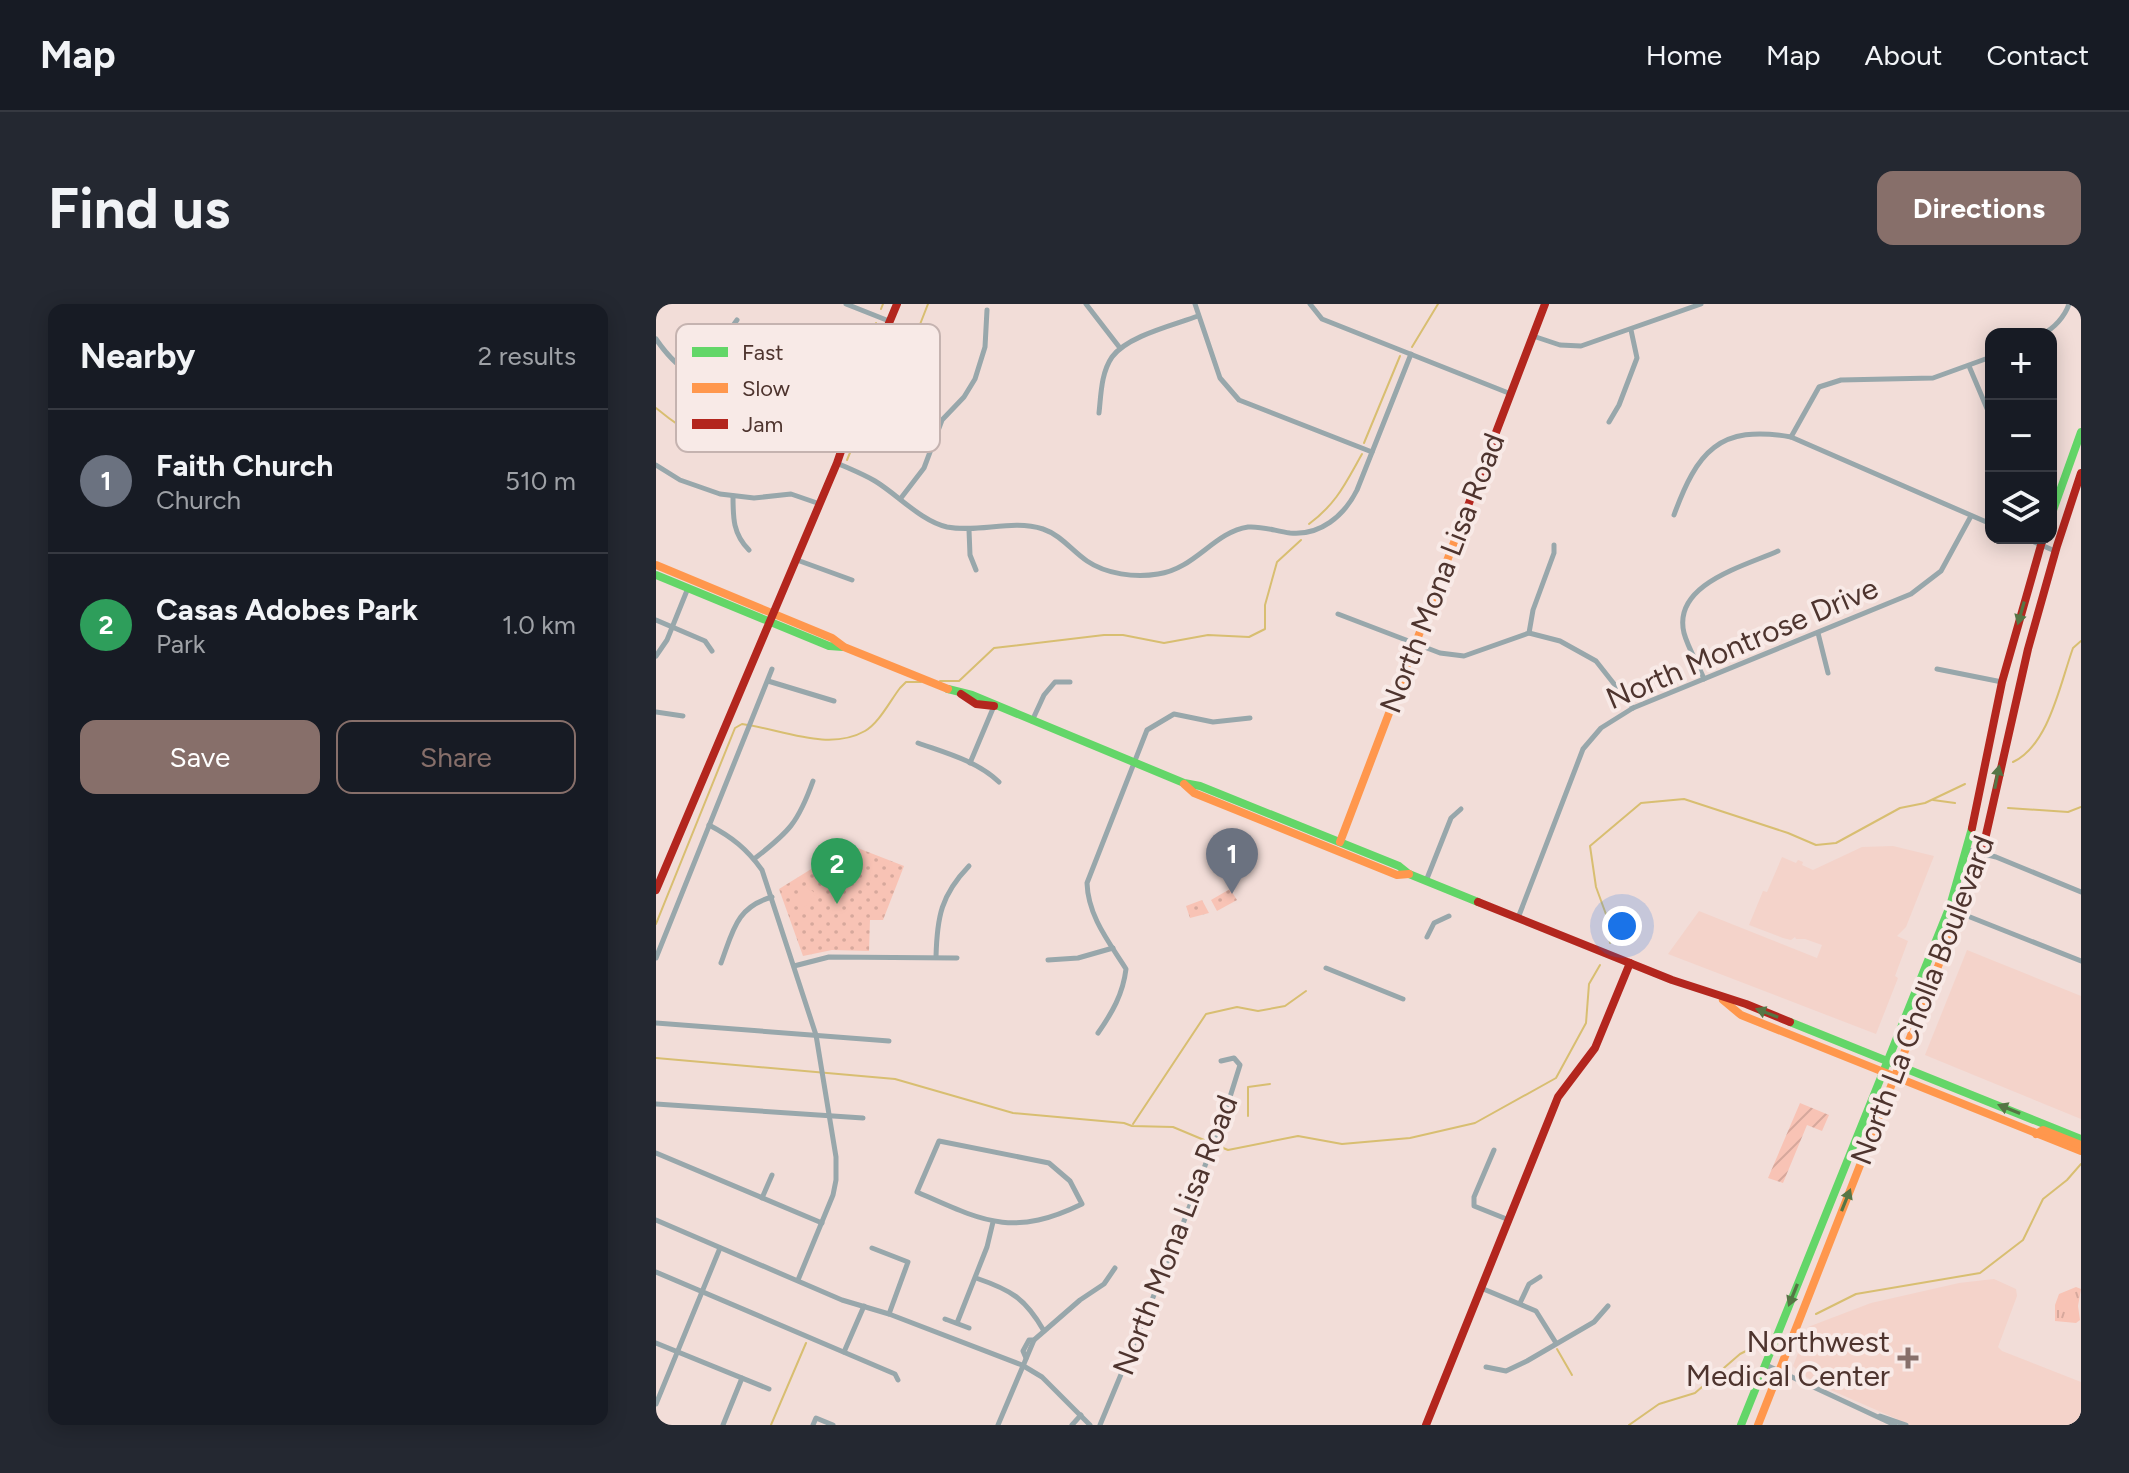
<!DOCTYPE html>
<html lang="en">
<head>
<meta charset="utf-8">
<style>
	:root { --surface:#171b24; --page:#242831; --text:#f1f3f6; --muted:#9ea1a6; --line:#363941; --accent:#876f6a }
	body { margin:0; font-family:Figtree,sans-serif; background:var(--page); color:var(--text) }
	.controls { position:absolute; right:24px; top:24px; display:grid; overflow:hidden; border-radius:16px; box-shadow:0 4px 20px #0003 }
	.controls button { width:72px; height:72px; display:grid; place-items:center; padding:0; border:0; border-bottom:2px solid var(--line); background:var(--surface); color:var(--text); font:40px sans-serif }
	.you { position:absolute; left:966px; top:622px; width:28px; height:28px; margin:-20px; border:6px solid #fff; border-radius:50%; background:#1a73e8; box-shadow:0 0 0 12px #1a73e833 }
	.badge { display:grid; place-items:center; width:52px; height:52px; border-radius:50%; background:var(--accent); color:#fff; font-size:26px; font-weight:700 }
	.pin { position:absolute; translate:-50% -66px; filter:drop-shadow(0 2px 4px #0008) }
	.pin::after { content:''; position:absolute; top:42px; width:28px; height:24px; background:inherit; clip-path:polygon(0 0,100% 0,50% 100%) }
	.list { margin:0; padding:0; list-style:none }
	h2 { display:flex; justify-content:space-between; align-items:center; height:104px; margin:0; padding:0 32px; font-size:34px }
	h2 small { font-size:26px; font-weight:400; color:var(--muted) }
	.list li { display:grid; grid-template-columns:52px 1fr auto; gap:24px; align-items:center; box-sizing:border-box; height:144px; padding:0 32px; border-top:2px solid var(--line) }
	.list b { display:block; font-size:30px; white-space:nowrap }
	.list p { margin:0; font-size:26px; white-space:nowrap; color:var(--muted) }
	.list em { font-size:26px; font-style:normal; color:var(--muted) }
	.actions { display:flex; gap:16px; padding:24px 32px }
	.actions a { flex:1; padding:18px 0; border:2px solid var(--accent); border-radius:16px; text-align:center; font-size:28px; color:var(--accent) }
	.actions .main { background:var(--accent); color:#fff }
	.icon { flex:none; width:44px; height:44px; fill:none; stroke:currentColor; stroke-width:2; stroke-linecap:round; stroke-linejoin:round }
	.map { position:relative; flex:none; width:1425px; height:1121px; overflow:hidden; border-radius:16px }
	header { display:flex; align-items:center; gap:48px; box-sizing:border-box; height:112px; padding:0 40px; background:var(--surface); border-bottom:2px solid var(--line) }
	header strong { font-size:38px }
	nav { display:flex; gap:44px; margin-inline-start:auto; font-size:28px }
	.intro { display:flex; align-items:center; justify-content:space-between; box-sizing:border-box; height:192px; padding:0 48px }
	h1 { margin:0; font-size:56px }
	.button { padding:20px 36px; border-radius:16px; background:var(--accent); color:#fff; font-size:28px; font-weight:700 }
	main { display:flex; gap:48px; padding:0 48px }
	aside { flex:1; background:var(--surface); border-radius:16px; box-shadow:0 4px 20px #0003 }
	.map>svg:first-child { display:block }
</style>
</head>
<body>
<header>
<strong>Map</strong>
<nav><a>Home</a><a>Map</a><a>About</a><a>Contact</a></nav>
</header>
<div class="intro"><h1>Find us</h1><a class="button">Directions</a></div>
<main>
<aside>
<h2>Nearby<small>2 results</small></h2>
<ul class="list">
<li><span class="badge" style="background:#6b7280">1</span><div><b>Faith Church</b><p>Church</p></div><em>510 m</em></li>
<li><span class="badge" style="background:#2e9e5b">2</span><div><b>Casas Adobes Park</b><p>Park</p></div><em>1.0 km</em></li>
</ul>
<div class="actions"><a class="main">Save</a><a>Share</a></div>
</aside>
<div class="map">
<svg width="1425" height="1121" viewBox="0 0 1425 1121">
	<defs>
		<pattern id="grass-tufts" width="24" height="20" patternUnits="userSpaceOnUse" patternTransform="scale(2)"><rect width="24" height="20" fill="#f8c3b5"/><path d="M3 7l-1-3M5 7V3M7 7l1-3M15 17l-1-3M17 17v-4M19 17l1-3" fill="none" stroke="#d6a89c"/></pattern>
		<pattern id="park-dots" width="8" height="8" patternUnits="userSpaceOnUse" patternTransform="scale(2)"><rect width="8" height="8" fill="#f8c3b5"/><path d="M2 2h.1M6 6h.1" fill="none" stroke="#d6a89c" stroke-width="1.8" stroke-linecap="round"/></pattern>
		<pattern id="garden-furrows" width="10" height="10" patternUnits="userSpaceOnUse" patternTransform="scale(2)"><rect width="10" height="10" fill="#f8c3b5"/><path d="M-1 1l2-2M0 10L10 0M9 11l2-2" fill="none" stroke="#d6a89c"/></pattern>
	</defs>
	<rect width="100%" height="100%" fill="#f2ddd8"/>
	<g fill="#f4d3ca">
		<polygon points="1237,542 1278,552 1250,623 1241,632 1252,637 1239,672 1242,674 1220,730 1012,650 1043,607 1161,654 1166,641 1149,635 1140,635 1139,633 1135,636 1127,634 1093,621 1107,587 1111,588 1126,553 1140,559 1142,556 1147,558 1146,561 1157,566 1206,543"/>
		<polygon points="1311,646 1425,692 1425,815 1269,751"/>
		<polygon points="1338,975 1360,985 1361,992 1342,1043 1346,1047 1425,1078 1425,1112 1420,1121 1241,1121 1241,1115 1170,1084 1145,1070 1137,1062 1152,1023 1215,999 1303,979"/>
	</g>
	<polygon fill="url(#grass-tufts)" points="1420,983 1425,985 1422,1002 1424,1016 1420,1019 1399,1017 1399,1001 1403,990"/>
	<g fill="url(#park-dots)">
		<polygon points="194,541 248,562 227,616 214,616 213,647 176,646 147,652 123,585"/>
		<polygon points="574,585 581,596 561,607 555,596"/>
		<polygon points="546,596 553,609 534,614 530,602"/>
	</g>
	<polygon fill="url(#garden-furrows)" points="1144,799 1173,811 1166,827 1151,821 1127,879 1112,874"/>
	<polygon fill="#f8c3b5" points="150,582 160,590 146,606 137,598"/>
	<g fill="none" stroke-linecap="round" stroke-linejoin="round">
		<g stroke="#d8be71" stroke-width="2">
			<polyline points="225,5 227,0"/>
			<polyline points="756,43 782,0"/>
			<polyline points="204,61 220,19"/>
			<path d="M0 104C71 163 110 154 190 120"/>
			<polyline points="199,116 236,92 272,0"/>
			<polyline points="174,124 197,79"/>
			<polyline points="708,139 744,52"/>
			<polyline points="125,142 141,103"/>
			<polyline points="191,156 208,115 206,113"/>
			<path d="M653 220C681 199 689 180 706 150"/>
			<polyline points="284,377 303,377 338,344 448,331 467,331 508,339 552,331 593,333 609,325 609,301 621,258 645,236"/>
			<path d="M1357 458C1393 441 1404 380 1417 344L1425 337"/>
			<polyline points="1277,496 1299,499"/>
			<polyline points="1352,504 1412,508 1425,503"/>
			<path d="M0 620 79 424 86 420C125 425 172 448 209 427 223 419 234 397 244 384L250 378H265"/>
			<polyline points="954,639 951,613 940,583 934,542 985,499 1028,495 1132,529 1160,541 1180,539 1244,504 1269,499 1309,480"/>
			<polyline points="0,754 239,775 357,809 468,819 476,822 517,823 572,846 642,832 686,840 754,834 819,819 900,774 930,719 933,680 944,661"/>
			<polyline points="592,812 592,783 614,780"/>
			<polyline points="477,820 550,710 581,703 602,707 629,702 650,687"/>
			<polyline points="1160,1010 1200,990 1324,969 1367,936 1387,895 1411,876 1425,860"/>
			<polyline points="901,1045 916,1071"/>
			<polyline points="115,1121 150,1039"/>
			<polyline points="973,1121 1003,1100 1039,1089 1084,1050 1102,1041"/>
		</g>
		<g stroke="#98a7ab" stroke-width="5">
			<polyline points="190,0 233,17"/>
			<polyline points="430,0 464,44"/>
			<polyline points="539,0 564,74 583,96 716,148"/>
			<polyline points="654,0 666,15 855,90"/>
			<path d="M1386 30C1398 25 1409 12 1413 0"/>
			<polyline points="877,32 904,41 925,42 1045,0"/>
			<path d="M0 35C23 69 59 93 101 81 115 77 128 68 142 65 166 61 187 66 210 74"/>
			<polyline points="135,50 146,92"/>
			<polyline points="1313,62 1335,114"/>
			<polyline points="42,75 53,55 81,16"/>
			<path d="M443 109C445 91 445 69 456 53 471 32 518 21 542 12"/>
			<polyline points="953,118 963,101 981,54 975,26"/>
			<polyline points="1135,133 1163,83 1185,76 1277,74 1335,53"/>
			<path d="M181 159C194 165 207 170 219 177 242 191 265 217 291 223 323 229 356 215 387 225 405 231 416 247 431 257 450 270 479 274 502 270 539 265 558 228 592 223 607 222 619 227 634 229 664 232 688 212 701 186L755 50"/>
			<polyline points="0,161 24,176 64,190 98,194 135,190 164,200"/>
			<path d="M77 192C77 214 77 230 93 246"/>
			<polyline points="245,194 268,164 286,116 308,93 319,75 329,43 331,6"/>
			<path d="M1018 211C1041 148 1063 120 1135 133L1335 220"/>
			<polyline points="313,226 314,251 320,266"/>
			<polyline points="1369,234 1399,247"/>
			<polyline points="141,256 196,276"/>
			<polyline points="682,310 784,349 808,352 873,329 904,337 940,357 977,404"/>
			<polyline points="0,316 49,337 56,347"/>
			<polyline points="873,329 877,306 898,249 898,241"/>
			<polyline points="1162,329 1172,369"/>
			<polyline points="0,352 11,336 32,284"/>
			<polyline points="1281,365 1346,378"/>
			<path d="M1048 375C1042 360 1032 344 1028 329 1016 280 1089 262 1122 247"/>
			<polyline points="112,377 178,397"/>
			<polyline points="0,408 27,412"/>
			<polyline points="376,417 388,391 399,378 414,378"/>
			<path d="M262 439C290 449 321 457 343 478"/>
			<polyline points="314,459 338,402"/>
			<path d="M53 521C76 533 91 545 106 566L160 731 180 853V876L177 891 142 976"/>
			<polyline points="1312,546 1340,553 1425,588"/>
			<path d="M98 555C133 528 142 519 157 477"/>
			<polyline points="770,577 795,514 805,505"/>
			<polyline points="1304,609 1425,657"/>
			<polyline points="862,614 927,445 945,424 977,404 1255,290 1285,267 1315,212"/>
			<polyline points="771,633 778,619 793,612"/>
			<path d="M280 653C281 613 285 591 313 562"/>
			<polyline points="0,654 116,365"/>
			<polyline points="392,656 422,654 457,644"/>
			<path d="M65 659C77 627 80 603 116 593"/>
			<polyline points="138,662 173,653 301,654"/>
			<polyline points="670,664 747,695"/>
			<polyline points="0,719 233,737"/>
			<path d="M442 729C456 709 467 690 470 665 453 638 432 612 431 579L491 426 518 410 557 418 594 414"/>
			<polyline points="0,800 207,814"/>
			<path d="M283 837 393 859 414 877 426 900C356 934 327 917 261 888Z"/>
			<polyline points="838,846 818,893 818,902 853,916"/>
			<polyline points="0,849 166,919"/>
			<polyline points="106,894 116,871"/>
			<polyline points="0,916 186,996 233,1010 366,1061 386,1073 434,1121"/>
			<polyline points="216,944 252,958 233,1010"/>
			<polyline points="0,968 239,1070 242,1076"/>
			<path d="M320 974C355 986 369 994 388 1027"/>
			<polyline points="825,984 880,1007 900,1039"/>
			<polyline points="864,999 873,980 884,973"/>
			<polyline points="289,1015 313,1024"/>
			<polyline points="301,1019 331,943 337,918"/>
			<polyline points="0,1039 113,1085"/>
			<polyline points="188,1048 208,1002"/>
			<polyline points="370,1054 367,1047 373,1036 378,1036 424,996 448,980 459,964"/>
			<polyline points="1110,1061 1239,1121"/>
			<polyline points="830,1063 850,1067 871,1057 938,1018 952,1002"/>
			<polyline points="0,1100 64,944"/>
			<polyline points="1224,1112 1250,1121"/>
			<polyline points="67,1121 86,1074"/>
			<polyline points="157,1121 160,1114 177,1121"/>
			<polyline points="342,1121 378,1036"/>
			<polyline points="416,1121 425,1111"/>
			<polyline points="444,1121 520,938 569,809 584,761 578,754 565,757"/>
		</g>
		<g stroke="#63d668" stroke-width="8">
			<polyline points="1395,212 1425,128"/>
			<polyline points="0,271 173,342 187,343"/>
			<polyline points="292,385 316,391 528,479 544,482 743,562 753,570 822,598"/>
			<polyline points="1134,718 1425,835"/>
			<polyline points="1085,1121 1294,602 1316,524"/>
		</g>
		<g stroke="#ff974d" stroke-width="8">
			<polyline points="0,261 176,334 188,343 292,385"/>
			<polyline points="528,480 538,489 741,571 753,570"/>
			<polyline points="684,538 802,228"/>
			<polyline points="1067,696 1085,711 1425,847"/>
			<polyline points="1380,830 1387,826 1425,841"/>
			<polyline points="1102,1121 1325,553"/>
		</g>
		<g stroke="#b3261e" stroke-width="8">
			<polyline points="802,228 889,0"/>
			<polyline points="305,390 320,400 338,402"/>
			<polyline points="1316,524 1346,378 1387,234"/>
			<polyline points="1325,553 1372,345 1401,242 1425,169"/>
			<polyline points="0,586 181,159 210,74 241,0"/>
			<polyline points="822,598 1016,676 1090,700 1134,718"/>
			<polyline points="770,1121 902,793 939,744 974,659"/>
		</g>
	</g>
	<defs><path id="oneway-solid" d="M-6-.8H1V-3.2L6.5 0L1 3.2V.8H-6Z" transform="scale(2)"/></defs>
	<g fill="#567545">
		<use href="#oneway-solid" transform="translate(1365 309) rotate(106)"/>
		<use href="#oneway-solid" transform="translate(1341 473) rotate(-79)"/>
		<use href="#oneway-solid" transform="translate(1111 709) rotate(-159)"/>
		<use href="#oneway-solid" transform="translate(1353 805) rotate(-158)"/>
		<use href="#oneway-solid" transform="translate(1190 896) rotate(-68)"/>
		<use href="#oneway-solid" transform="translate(1137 991) rotate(112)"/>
	</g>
	<path fill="#876f6a" stroke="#f8eae7" stroke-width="3" d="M1248 1042h8v8h8v8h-8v8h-8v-8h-8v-8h8z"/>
	<g text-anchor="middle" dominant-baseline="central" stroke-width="8" stroke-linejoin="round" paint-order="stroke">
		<g font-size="30" fill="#4e342e" stroke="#f8eae7">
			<text transform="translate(786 269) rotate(-69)">North Mona Lisa Road</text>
			<text transform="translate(1086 339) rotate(-23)">North Montrose Drive</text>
			<text transform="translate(1266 696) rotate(-69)">North La Cholla Boulevard</text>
			<text transform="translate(519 931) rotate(-69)">North Mona Lisa Road</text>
		</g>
		<g font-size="30" fill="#4e342e" stroke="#f8eae7" text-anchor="end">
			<text x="1234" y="1037">Northwest<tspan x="1234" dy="34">Medical Center</tspan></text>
		</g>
	</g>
	<rect x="20" y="20" width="264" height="128" rx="12" fill="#f8eae7" stroke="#c5b3b0" stroke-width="2"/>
	<rect x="36" y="43" width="36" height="10" fill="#63d668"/>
	<rect x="36" y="79" width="36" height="10" fill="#ff974d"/>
	<rect x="36" y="115" width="36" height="10" fill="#b3261e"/>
	<g font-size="22" fill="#4e342e">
		<text x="86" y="56">Fast</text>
		<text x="86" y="92">Slow</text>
		<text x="86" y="128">Jam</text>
	</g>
</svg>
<div class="controls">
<button>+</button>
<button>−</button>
<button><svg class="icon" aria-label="layers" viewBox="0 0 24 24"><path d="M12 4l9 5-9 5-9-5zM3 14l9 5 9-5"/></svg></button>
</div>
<div class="you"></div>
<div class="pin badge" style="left:576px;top:590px;background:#6b7280">1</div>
<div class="pin badge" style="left:181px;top:600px;background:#2e9e5b">2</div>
</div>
</main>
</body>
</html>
